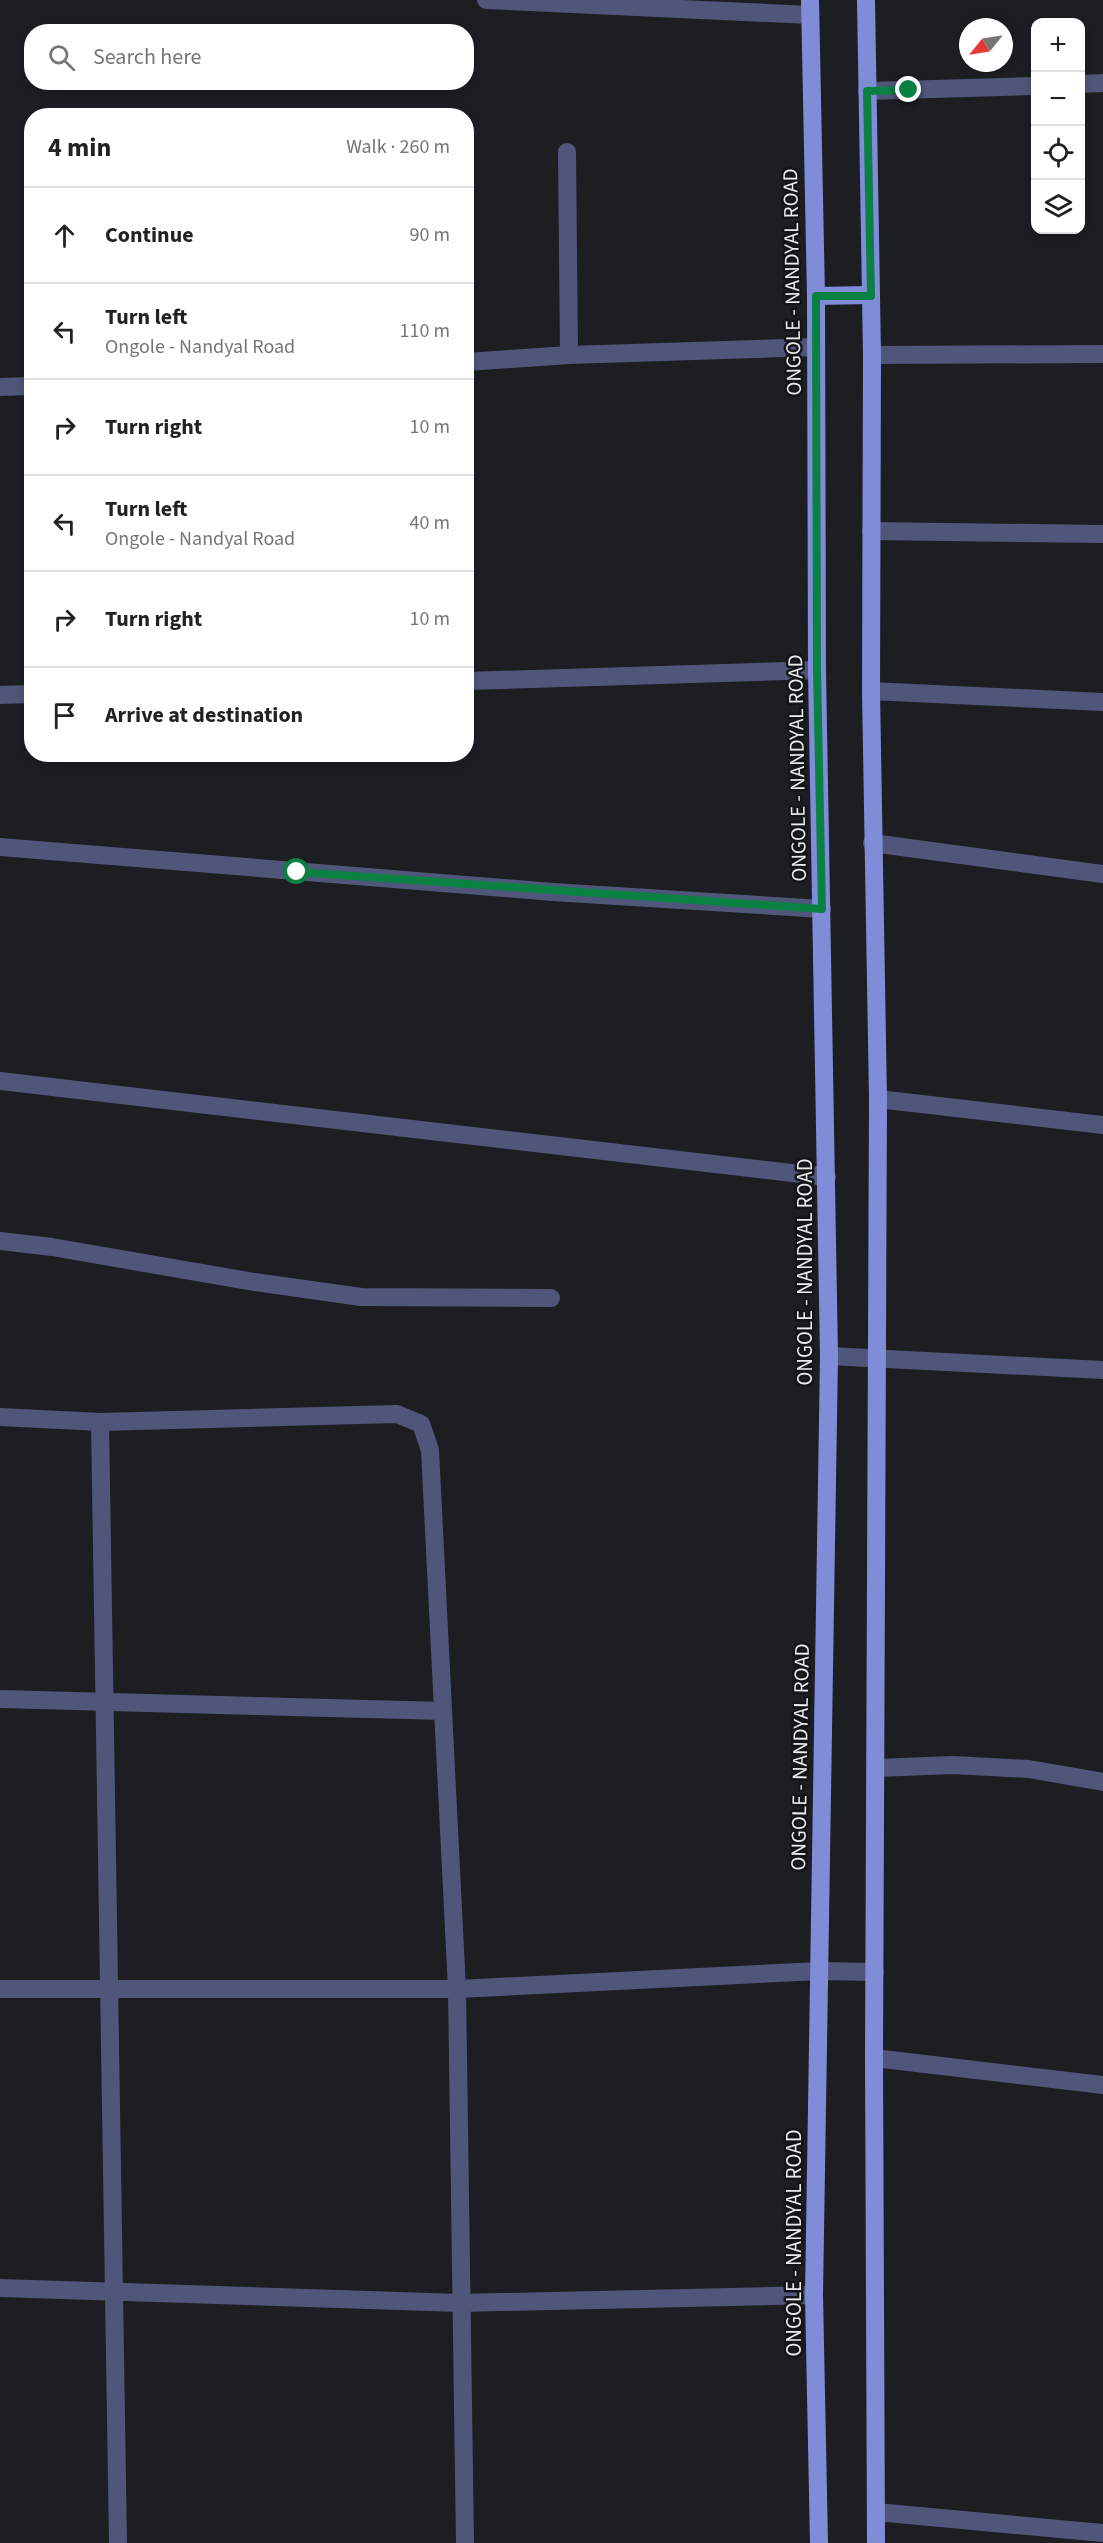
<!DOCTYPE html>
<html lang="en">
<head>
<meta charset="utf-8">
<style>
	:root { --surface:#fff; --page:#f2f2f2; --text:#222; --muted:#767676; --line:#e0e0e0 }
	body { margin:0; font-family:"Source Sans 3",sans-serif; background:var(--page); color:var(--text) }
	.controls { position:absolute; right:18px; top:18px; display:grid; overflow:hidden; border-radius:12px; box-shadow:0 3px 9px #0003 }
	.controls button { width:54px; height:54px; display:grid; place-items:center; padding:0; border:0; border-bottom:2px solid var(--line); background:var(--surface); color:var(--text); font:30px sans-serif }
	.compass { position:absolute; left:959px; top:18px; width:54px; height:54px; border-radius:50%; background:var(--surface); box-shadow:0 3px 9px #0003; rotate:240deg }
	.stop { position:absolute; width:18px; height:18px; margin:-14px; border:4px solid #0b8043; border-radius:50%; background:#fff }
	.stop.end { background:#0b8043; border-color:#fff; box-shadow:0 2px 6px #0008 }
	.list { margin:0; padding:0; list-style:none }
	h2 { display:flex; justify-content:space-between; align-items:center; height:78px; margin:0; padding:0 24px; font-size:26px }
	h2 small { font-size:20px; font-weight:400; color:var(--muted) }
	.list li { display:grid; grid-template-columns:39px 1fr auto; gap:18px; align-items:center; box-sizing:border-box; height:96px; padding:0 24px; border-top:2px solid var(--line) }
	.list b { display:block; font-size:22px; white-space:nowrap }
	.list p { margin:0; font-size:20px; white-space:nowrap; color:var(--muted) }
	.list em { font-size:20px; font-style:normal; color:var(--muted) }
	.icon { flex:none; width:33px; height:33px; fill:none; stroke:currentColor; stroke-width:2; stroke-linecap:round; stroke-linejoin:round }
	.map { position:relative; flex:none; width:1103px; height:2543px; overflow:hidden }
	.search { position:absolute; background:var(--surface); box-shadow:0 3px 9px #0003; left:24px; top:24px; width:450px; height:66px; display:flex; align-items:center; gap:15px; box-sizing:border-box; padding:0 21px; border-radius:24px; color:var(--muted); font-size:22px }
	.panel { position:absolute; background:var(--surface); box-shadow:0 3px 9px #0003; left:24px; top:108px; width:450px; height:654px; border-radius:24px }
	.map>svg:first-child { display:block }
</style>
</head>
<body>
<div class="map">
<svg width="1103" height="2543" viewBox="0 0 1103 2543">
	<rect width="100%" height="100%" fill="#1d1e22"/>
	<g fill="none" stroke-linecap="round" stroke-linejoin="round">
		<g stroke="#50567a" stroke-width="18">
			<polyline points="486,0 810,15"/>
			<polyline points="1080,84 1103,83"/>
			<polyline points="867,91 1036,86"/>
			<polyline points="567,152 569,355"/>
			<polyline points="872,355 1103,354"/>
			<polyline points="466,362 569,355 815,347"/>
			<polyline points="0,387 32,386"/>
			<polyline points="871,531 1103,534"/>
			<polyline points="466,681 817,670"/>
			<polyline points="871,691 1103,702"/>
			<polyline points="0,695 32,694"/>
			<polyline points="872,843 1103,874"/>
			<polyline points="0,847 553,892 822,909"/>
			<polyline points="0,1081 827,1177"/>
			<polyline points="878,1099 1103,1125"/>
			<polyline points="0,1241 52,1247 254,1282 361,1297 551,1298"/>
			<polyline points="829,1356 1103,1370"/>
			<polyline points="0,1417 100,1422 397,1414 421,1424 430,1450 457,1989 465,2543"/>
			<polyline points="100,1422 118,2543"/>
			<polyline points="0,1699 443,1711"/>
			<polyline points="876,1768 953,1765 1029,1769 1103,1782"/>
			<polyline points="0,1989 457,1989 819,1971 875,1972"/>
			<polyline points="874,2058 1103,2085"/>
			<polyline points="0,2288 460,2303 814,2295"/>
			<polyline points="876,2512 1103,2533"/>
		</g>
		<g stroke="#818cd8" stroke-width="18">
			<polyline points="810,0 816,296 817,670 829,1356 814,2295 819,2543"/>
			<polyline points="866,0 872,355 871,691 878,1099 874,2058 876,2543"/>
			<polyline points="816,296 871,295"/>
		</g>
	</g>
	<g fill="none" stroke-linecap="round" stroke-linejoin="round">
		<polyline stroke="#0b8043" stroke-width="8" points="297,872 822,909 817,670 816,296 871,296 867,91 909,90"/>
	</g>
	<g text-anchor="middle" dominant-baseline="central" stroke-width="5" stroke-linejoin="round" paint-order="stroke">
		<g font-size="21" fill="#eaebee" stroke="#141519">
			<text transform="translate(792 282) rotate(-91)">ONGOLE - NANDYAL ROAD</text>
			<text transform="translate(797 768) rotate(-91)">ONGOLE - NANDYAL ROAD</text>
			<text transform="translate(805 1272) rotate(-90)">ONGOLE - NANDYAL ROAD</text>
			<text transform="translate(800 1757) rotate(-89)">ONGOLE - NANDYAL ROAD</text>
			<text transform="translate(794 2243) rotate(-90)">ONGOLE - NANDYAL ROAD</text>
		</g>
	</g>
</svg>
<div class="controls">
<button>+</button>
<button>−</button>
<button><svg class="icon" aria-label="locate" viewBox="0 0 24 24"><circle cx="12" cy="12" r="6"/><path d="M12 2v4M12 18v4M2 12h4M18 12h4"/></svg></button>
<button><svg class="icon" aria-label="layers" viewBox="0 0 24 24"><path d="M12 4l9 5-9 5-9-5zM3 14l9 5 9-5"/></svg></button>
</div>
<svg class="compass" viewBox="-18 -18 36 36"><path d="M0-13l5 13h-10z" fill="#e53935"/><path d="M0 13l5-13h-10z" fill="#767676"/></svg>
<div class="stop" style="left:297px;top:872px"></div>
<div class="stop end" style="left:909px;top:90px"></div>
<div class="search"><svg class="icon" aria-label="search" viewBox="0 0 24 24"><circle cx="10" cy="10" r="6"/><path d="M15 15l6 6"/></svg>Search here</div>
<section class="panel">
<h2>4 min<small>Walk · 260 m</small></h2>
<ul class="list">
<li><svg class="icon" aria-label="ahead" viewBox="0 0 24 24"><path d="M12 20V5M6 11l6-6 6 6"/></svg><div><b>Continue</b></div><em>90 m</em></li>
<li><svg class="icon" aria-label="left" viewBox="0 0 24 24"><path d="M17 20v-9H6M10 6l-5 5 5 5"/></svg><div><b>Turn left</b><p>Ongole - Nandyal Road</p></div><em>110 m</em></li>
<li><svg class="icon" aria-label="right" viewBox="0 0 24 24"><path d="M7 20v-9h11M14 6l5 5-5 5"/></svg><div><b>Turn right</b></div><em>10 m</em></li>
<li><svg class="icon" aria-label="left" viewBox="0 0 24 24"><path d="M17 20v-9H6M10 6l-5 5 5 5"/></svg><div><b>Turn left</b><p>Ongole - Nandyal Road</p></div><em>40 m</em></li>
<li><svg class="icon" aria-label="right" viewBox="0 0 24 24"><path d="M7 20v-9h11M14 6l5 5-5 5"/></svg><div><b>Turn right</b></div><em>10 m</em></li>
<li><svg class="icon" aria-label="arrive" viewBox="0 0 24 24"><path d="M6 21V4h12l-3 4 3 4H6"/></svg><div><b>Arrive at destination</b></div></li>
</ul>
</section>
</div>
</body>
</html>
